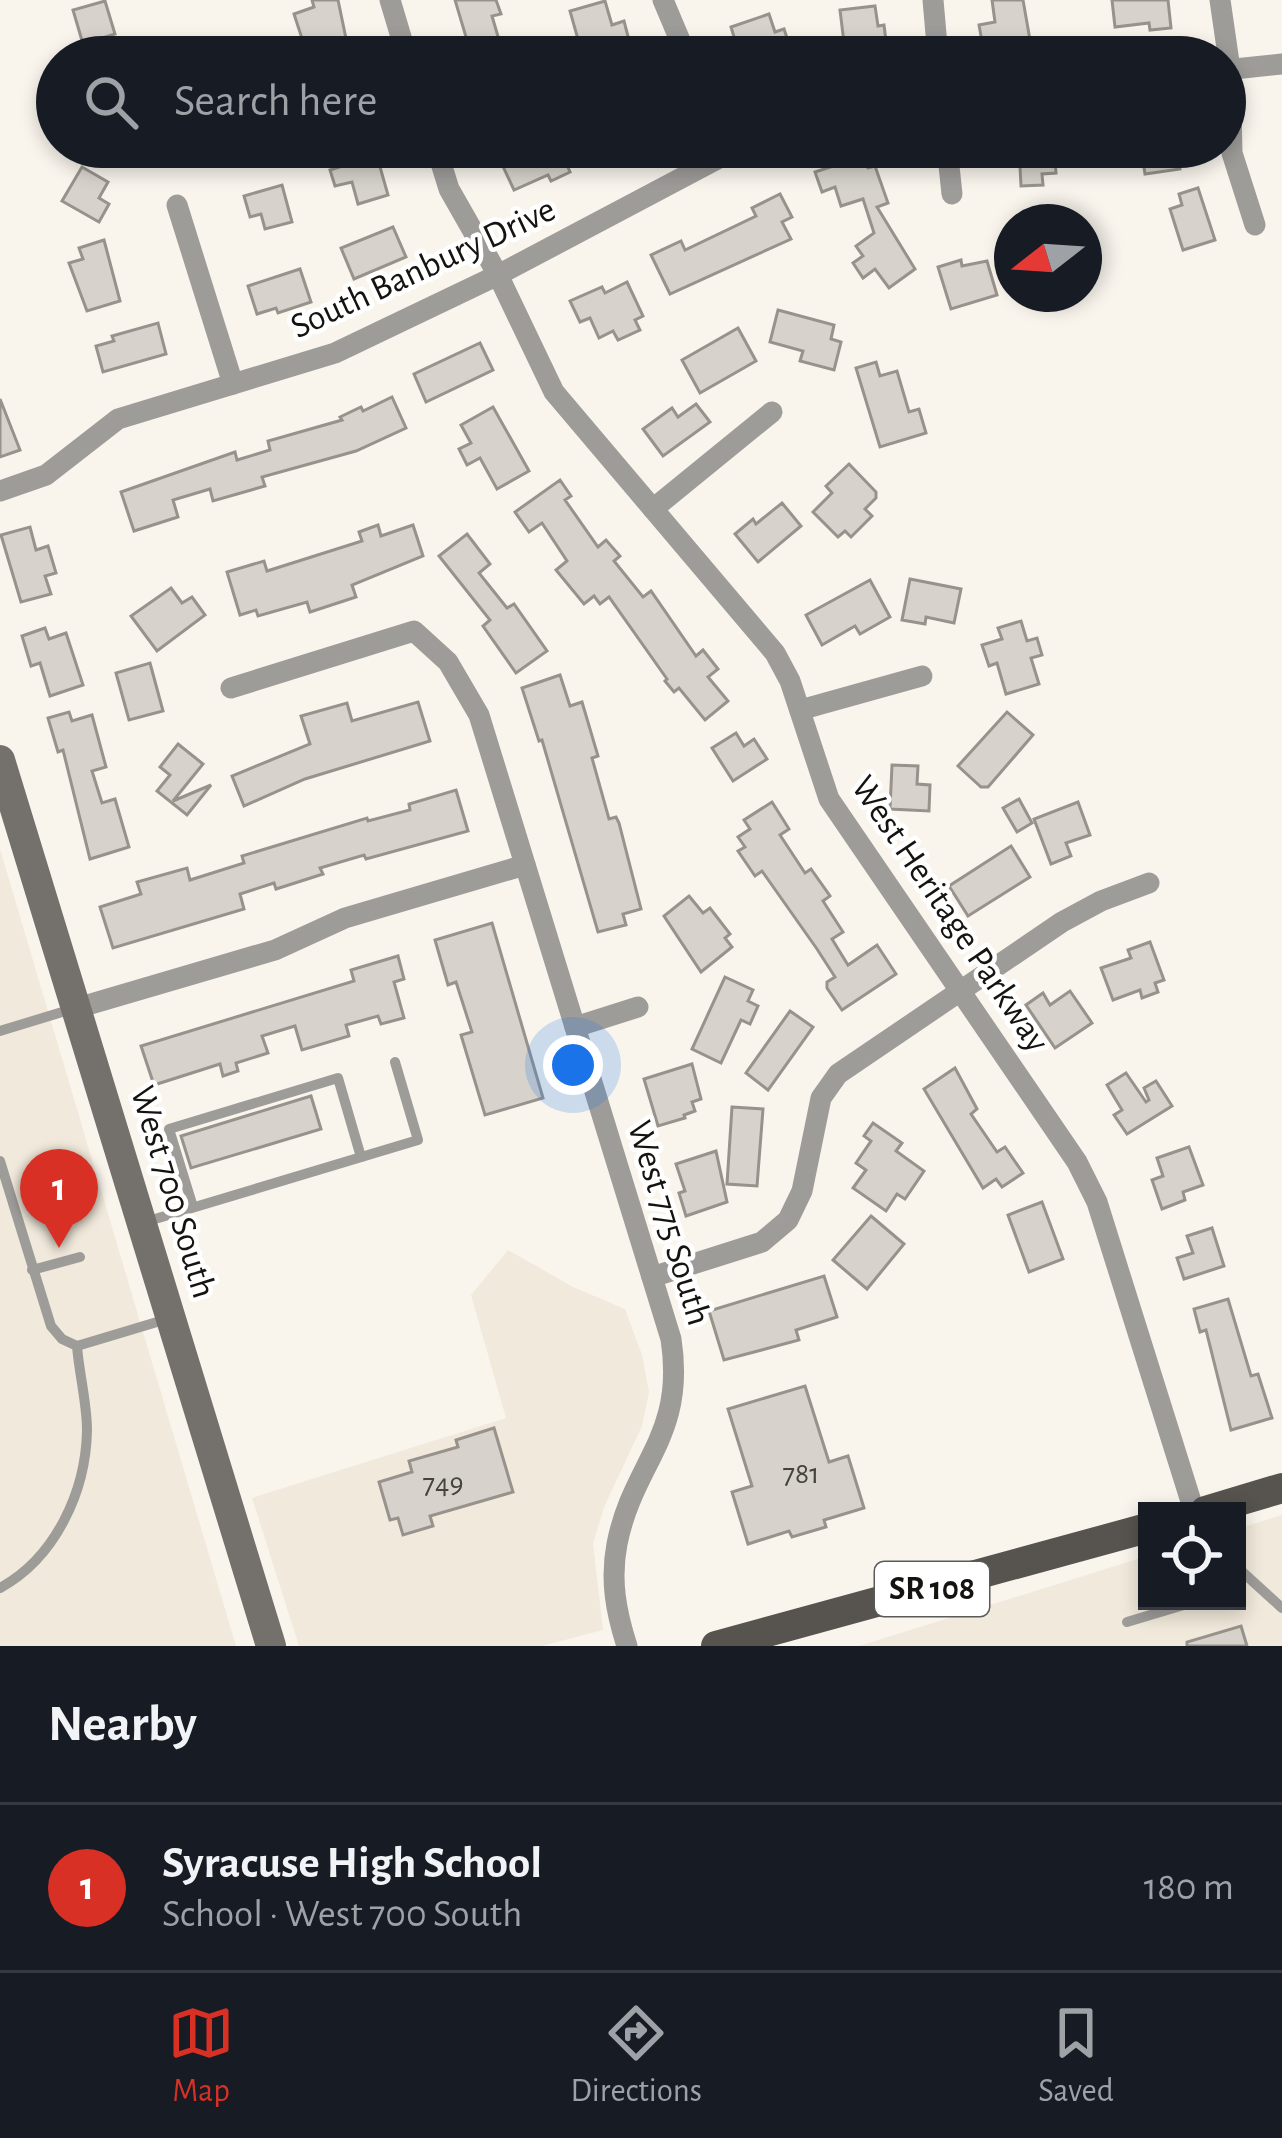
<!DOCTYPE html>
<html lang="en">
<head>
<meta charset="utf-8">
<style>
	:root { --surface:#171b24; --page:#20242c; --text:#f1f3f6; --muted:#9ea1a6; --line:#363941; --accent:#d93025 }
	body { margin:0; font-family:"Alegreya Sans",sans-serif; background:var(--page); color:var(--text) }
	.controls { position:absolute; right:36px; bottom:36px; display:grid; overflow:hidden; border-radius:0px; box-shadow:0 6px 18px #0003 }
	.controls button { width:108px; height:108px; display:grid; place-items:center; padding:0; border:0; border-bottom:3px solid var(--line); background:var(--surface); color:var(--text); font:60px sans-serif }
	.compass { position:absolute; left:994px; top:204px; width:108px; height:108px; border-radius:50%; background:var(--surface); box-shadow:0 6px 18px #0003; rotate:253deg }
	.you { position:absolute; left:573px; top:1065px; width:42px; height:42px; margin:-30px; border:9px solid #fff; border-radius:50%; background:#1a73e8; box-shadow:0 0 0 18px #1a73e833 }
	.badge { display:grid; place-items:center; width:78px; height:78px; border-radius:50%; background:var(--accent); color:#fff; font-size:39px; font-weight:700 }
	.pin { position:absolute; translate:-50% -99px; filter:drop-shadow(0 3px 6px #0008) }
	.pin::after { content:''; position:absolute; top:63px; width:42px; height:36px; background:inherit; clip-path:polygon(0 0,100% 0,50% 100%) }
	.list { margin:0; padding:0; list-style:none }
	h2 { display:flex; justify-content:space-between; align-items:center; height:156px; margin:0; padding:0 48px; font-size:51px }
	h2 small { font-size:39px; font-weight:400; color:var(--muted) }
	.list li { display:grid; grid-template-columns:78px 1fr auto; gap:36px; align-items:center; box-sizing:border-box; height:168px; padding:0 48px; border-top:3px solid var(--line) }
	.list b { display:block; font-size:45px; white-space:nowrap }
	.list p { margin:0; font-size:39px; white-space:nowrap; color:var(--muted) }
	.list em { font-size:39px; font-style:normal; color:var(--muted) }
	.icon { flex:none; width:66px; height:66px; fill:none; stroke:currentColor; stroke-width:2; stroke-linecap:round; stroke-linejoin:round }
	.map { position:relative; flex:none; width:1282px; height:1646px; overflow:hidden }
	.search { position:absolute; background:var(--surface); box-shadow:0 6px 18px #0003; left:36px; right:36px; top:36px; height:132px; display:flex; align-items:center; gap:30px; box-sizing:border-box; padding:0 42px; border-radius:66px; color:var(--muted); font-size:45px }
	.sheet { height:324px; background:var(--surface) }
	nav { display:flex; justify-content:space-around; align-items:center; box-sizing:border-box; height:168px; border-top:3px solid var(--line); background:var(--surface); font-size:33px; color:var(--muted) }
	nav a { display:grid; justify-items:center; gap:6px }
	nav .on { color:var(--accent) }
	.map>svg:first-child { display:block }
</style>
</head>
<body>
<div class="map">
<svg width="1282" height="1646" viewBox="0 0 1282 1646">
	<rect width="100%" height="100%" fill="#f9f5ed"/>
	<g fill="#f1e9db">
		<polygon points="0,849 236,1646 0,1646"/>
		<polygon points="508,1250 573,1287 625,1309 642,1355 649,1392 642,1426 605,1505 593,1543 603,1630 542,1646 299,1646 252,1498 506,1418 471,1295"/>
		<polygon points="1282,1515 1282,1646 859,1646 1147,1556 1147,1601 1237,1601 1237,1529"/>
	</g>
	<g fill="#d7d3cc" stroke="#97938c" stroke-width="3">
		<polygon points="312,0 338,0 348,48 308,57 294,14 314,7"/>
		<polygon points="455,0 496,0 501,14 492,16 504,57 472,57"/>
		<polygon points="992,0 1023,0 1030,40 983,47 979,25 995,22"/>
		<polygon points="1112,0 1168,0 1171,28 1150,30 1149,23 1115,27"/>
		<polygon points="105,1 115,34 83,44 73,10"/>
		<polygon points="605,1 612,25 624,21 630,44 583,57 570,11"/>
		<polygon points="875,6 878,26 884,25 888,57 857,57 856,49 845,51 840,10"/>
		<polygon points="769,14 775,32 784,29 789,44 780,46 784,57 740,57 731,27"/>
		<polygon points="341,147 407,147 408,151 378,160 388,195 358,204 352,182 335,186 330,170 346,165"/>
		<polygon points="517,147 559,147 570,172 551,181 548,175 514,190 500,160 519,151"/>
		<polygon points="1019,147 1054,147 1056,173 1042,174 1043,185 1021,186"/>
		<polygon points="1141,147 1177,147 1180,169 1145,174"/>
		<polygon points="864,156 868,168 875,166 888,203 877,207 915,269 889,288 875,269 863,278 853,263 863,256 856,246 874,233 863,199 841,206 835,187 822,192 815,172"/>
		<polygon points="82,167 108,182 99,198 109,204 99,222 62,201"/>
		<polygon points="282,185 292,222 265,229 261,214 250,217 244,196"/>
		<polygon points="1198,188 1215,240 1183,250 1170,209 1182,205 1179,194"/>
		<polygon points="780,194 792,217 782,222 791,239 670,294 651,255 681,241 685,250 756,216 752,208"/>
		<polygon points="393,227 406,257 354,279 341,248"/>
		<polygon points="104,240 120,301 87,311 69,263 83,259 79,248"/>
		<polygon points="961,260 962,266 987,261 997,295 951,309 938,267"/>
		<polygon points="300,269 311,302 278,313 276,308 257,314 248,286"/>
		<polygon points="627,282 643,316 635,320 640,330 618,340 613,331 599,338 590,318 580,322 570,301 602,287 605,293"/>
		<polygon points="778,310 834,325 831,339 841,342 834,370 800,361 803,351 770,342"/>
		<polygon points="158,323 166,354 103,372 96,346 114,341 112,336"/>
		<polygon points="738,328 756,361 700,393 682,360"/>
		<polygon points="480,343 493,370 426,402 414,374"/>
		<polygon points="876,362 880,376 897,371 909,412 919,409 926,433 880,447 856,368"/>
		<polygon points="392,397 406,428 356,451 262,477 265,486 213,501 210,489 173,500 178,517 134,531 121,492 235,452 237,460 270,450 268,441 342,420 340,417 361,407 363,411"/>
		<polygon points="0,399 20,450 0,457"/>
		<polygon points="696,404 710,422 663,456 643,429 672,408 678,417"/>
		<polygon points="493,407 529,471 497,489 480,458 467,465 459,449 471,443 461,425"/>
		<polygon points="849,464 876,492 876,498 865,509 872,516 851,537 845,531 838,537 813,512 832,493 826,486"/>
		<polygon points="560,480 571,496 565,500 598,547 606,540 620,556 614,561 643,597 651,591 696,656 703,650 718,669 708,677 728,701 705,720 679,688 674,692 665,681 667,679 609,597 600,604 594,596 584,604 556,570 567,561 542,523 529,532 515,512"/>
		<polygon points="782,503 801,526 758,562 735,534 753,519 756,524"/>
		<polygon points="378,525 381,536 413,525 423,556 352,585 356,597 310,612 307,602 258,616 256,610 240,615 227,572 264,561 267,571 362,541 359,532"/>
		<polygon points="30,527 36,550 48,546 56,573 45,576 51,594 21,602 1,535"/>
		<polygon points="467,534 490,564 479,573 507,608 514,604 547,651 516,673 483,626 490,620 439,556"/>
		<polygon points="910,579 961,589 954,623 926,617 925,624 902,620"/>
		<polygon points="870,580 890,617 860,634 855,626 822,645 806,615"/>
		<polygon points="171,588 182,603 192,597 205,615 157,651 131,616"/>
		<polygon points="1021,621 1027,641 1037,638 1042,655 1031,658 1039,684 1006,694 997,663 989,666 982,645 1002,639 998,628"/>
		<polygon points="45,628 49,639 66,633 83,685 50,696 40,663 31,666 22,636"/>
		<polygon points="150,663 163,711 129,720 116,673"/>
		<polygon points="560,675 570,706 582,702 598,756 592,758 609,819 616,817 619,823 641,909 623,914 626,925 598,932 542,740 539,741 522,688"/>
		<polygon points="418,702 430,741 305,779 244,806 232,776 310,744 301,716 347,703 352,721"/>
		<polygon points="69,712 72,721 92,715 106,767 92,771 102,803 115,799 129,847 90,859 63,750 58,752 48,718"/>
		<polygon points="1007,712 1033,735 988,787 981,787 958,766"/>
		<polygon points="736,733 744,746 754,739 767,759 733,781 712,748"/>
		<polygon points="178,744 203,764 173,801 211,785 187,815 157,791 170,775 160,767"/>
		<polygon points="892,765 918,766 917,784 930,785 929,811 890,809"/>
		<polygon points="456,790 468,831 366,859 364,855 320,868 323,874 276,889 274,883 240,894 244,909 113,948 100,907 141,894 137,882 187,868 190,880 244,863 242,856 367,818 368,821 410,810 409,804"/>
		<polygon points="1019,799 1032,823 1017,832 1003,808"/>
		<polygon points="772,802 789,829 780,835 805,873 811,869 830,896 823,901 843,932 832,939 848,965 877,945 896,974 842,1010 827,988 827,982 835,977 817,949 762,871 755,876 738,851 745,847 738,837 750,829 744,820"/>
		<polygon points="1078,802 1090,835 1066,843 1071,856 1051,864 1034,819"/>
		<polygon points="1011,846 1030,877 968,916 949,886"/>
		<polygon points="689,896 703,913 710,908 730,934 725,938 732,947 701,972 664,916"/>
		<polygon points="492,923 543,1098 485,1115 461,1035 472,1032 456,982 448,985 435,940"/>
		<polygon points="1150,942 1164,980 1155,983 1158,992 1142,998 1140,990 1113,1000 1101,968 1131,958 1128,950"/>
		<polygon points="398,956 404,979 394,982 404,1018 381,1024 378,1016 346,1025 349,1036 302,1050 295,1026 262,1036 268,1053 236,1063 238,1071 223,1076 220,1064 154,1085 141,1046 354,981 351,970"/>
		<polygon points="725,977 753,990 748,1001 758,1006 750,1024 741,1020 721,1063 692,1049"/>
		<polygon points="1070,991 1092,1023 1055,1048 1026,1005 1043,993 1050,1005"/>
		<polygon points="790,1011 813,1027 768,1090 746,1073"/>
		<polygon points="692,1064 701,1099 692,1102 695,1111 684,1115 685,1118 658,1126 644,1079"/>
		<polygon points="955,1068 977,1109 971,1114 997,1152 1005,1147 1023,1173 1002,1187 996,1179 983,1188 924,1089"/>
		<polygon points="1126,1073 1146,1102 1149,1100 1144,1088 1156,1081 1172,1106 1127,1134 1114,1115 1122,1110 1107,1085"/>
		<polygon points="311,1096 321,1129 191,1168 181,1136"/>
		<polygon points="732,1107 763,1109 757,1186 727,1184"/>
		<polygon points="873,1123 902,1143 896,1151 924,1171 905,1199 897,1194 886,1211 853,1188 866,1170 856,1163 871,1141 864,1136"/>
		<polygon points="1189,1147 1203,1185 1183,1192 1185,1200 1162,1209 1152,1180 1163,1176 1157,1158"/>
		<polygon points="716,1151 727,1202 686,1216 679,1193 685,1191 676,1164"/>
		<polygon points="1042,1202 1063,1259 1029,1272 1008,1215"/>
		<polygon points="871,1216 904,1244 867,1289 833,1260"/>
		<polygon points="1212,1228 1224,1266 1184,1279 1177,1258 1193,1253 1187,1236"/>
		<polygon points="824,1276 837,1317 796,1330 799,1340 724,1360 709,1311"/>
		<polygon points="1228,1299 1251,1376 1258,1374 1272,1418 1231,1430 1206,1330 1200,1332 1194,1309"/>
		<polygon points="805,1386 829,1462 848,1456 864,1508 824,1520 826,1527 792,1537 789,1531 748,1544 732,1492 752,1486 728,1409"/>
		<polygon points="494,1428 513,1492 430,1516 433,1526 403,1535 398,1518 390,1520 379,1482 412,1472 409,1461 458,1447 456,1440"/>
		<polygon points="1241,1626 1247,1646 1187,1646 1187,1642"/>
	</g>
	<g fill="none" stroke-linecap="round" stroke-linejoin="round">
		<g stroke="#9e9c99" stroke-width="10">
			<polyline points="0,1031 72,1009"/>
			<path d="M0 1161 51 1326 62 1339 77 1346C79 1373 87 1403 87 1430 86 1492 55 1558 0 1588"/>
			<polyline points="193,1207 169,1129 338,1078 361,1157"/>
			<polyline points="145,1222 418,1140 395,1062"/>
			<polyline points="32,1270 80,1257"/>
			<polyline points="77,1346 167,1319"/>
			<polyline points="1237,1567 1282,1608"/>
			<polyline points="1127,1622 1197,1601"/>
		</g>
		<g stroke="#9e9c99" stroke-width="21">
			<polyline points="390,0 407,57"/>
			<polyline points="663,0 687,57"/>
			<polyline points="933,0 938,57"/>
			<polyline points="1220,0 1230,69 1232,153 1255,225"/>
			<polyline points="1225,70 1282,64"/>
			<polyline points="436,147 449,189 498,275 554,392 775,653 790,681 829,799 1077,1162 1097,1202 1194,1511"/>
			<polyline points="947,147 952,194"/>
			<polyline points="177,205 233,384"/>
			<polyline points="0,491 46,475 118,419 335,353 498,275 740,147"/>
			<polyline points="653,509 772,412"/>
			<path d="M231 688 414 631 448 662 479 715 671 1339C686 1437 633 1462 617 1544 610 1580 616 1612 627 1646"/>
			<polyline points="800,710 922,676"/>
			<polyline points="77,1008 275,950 345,918 525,865"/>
			<polyline points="575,1027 638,1007"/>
			<polyline points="652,1277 762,1242 788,1220 802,1191 821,1098 838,1074 1062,922 1101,901 1149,883"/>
		</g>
		<polyline stroke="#74716d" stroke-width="30" points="0,760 271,1646"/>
		<g stroke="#57534e" stroke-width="30">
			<polyline points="1205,1511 1282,1488"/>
			<polyline points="716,1646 1147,1528"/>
		</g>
	</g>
	<g text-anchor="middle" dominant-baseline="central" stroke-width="9" stroke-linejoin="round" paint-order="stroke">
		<g font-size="30" fill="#45433f">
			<text x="801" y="1474">781</text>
			<text x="443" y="1484">749</text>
		</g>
		<rect fill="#fff" stroke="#5a5a58" stroke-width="3" x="875" y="1562" width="114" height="54" rx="9"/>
		<g font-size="33" font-weight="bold" fill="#141310">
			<text x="932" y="1589">SR 108</text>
		</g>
		<g font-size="36" fill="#141310" stroke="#fff">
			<text transform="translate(423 268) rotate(-25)">South Banbury Drive</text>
			<text transform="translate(950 914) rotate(56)">West Heritage Parkway</text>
			<text transform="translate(173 1192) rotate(73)">West 700 South</text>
			<text transform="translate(669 1223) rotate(73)">West 775 South</text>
		</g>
	</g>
</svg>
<div class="controls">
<button><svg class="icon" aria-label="locate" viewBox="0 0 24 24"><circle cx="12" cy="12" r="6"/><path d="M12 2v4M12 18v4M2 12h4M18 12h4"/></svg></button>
</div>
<svg class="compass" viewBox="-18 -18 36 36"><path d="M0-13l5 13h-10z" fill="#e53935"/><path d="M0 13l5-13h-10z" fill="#9ea1a6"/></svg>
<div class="you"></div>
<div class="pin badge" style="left:59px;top:1248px">1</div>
<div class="search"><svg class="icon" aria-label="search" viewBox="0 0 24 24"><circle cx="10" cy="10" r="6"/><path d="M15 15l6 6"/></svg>Search here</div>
</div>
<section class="sheet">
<h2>Nearby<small></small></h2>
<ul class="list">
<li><span class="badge">1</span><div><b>Syracuse High School</b><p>School · West 700 South</p></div><em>180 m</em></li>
</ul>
</section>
<nav>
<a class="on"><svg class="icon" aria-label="map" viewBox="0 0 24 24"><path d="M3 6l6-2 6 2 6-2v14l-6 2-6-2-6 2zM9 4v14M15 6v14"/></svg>Map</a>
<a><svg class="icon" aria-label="directions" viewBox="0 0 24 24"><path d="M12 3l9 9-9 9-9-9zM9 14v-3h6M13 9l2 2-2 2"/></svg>Directions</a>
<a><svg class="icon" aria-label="saved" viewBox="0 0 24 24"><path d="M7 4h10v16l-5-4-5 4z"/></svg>Saved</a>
</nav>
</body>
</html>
